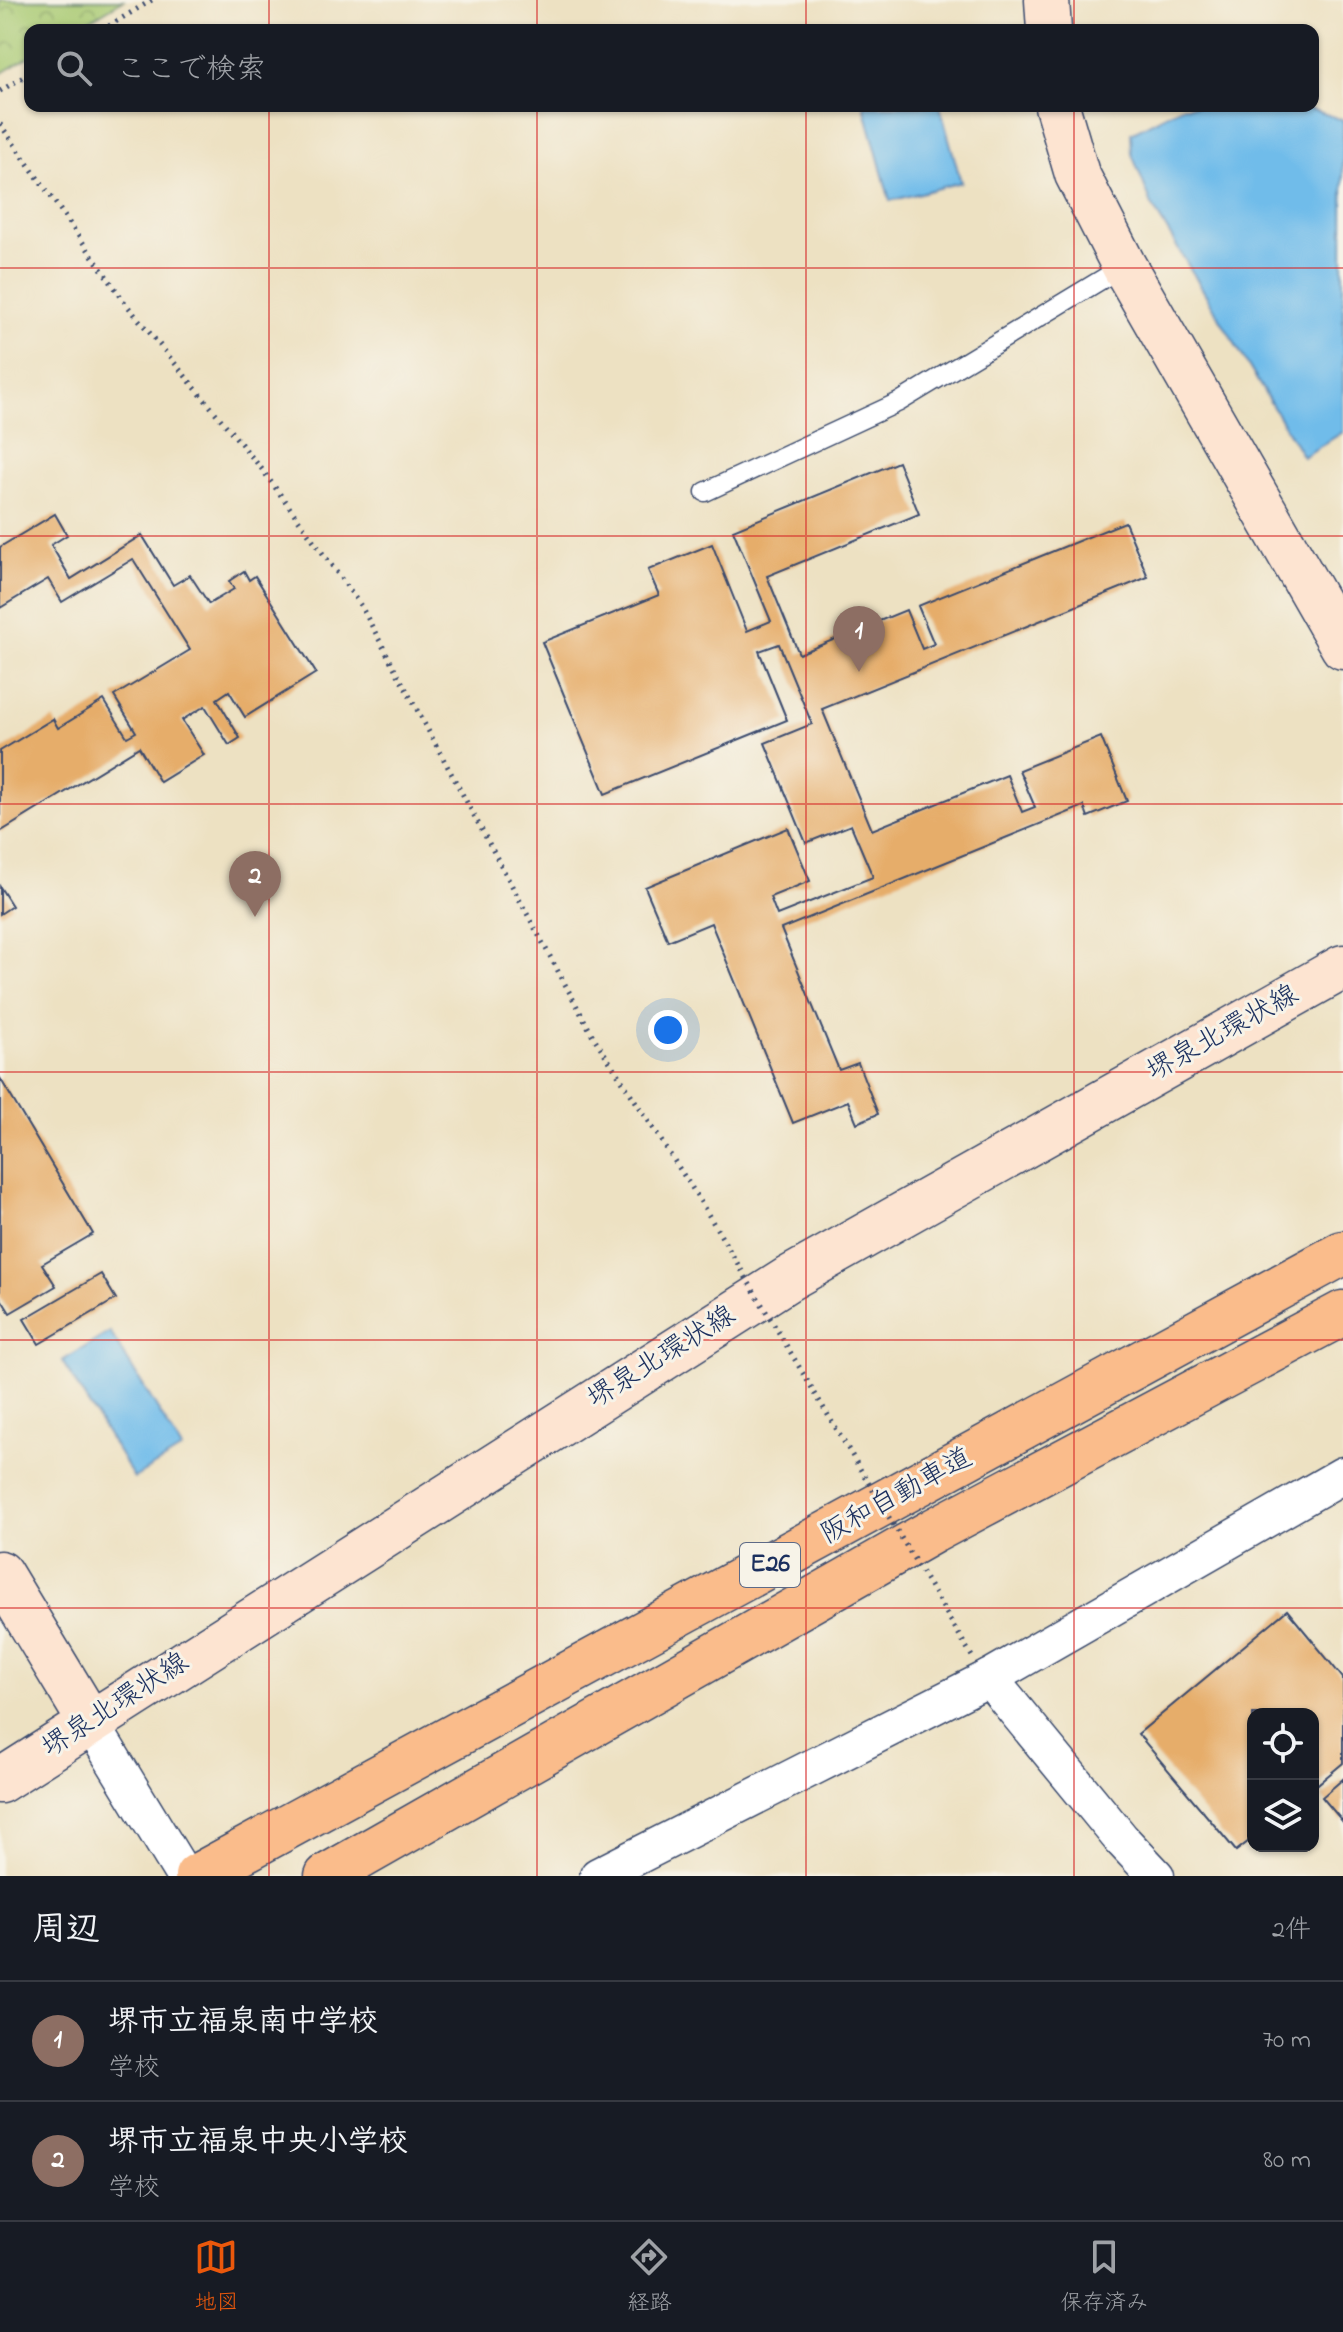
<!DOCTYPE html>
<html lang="ja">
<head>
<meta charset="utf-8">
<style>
	:root { --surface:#171b24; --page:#20242c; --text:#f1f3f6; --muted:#9ea1a6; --line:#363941; --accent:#ea580c }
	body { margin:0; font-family:"Indie Flower","Klee One",sans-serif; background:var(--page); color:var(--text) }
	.controls { position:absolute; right:24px; bottom:24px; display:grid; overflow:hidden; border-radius:16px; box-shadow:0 2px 6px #0004 }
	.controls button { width:72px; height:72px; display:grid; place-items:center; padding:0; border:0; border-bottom:2px solid var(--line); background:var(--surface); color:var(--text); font:40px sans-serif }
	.you { position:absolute; left:668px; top:1030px; width:28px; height:28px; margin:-20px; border:6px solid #fff; border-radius:50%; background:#1a73e8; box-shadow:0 0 0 12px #1a73e833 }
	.badge { display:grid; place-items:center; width:52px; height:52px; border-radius:50%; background:var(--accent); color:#fff; font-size:26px; font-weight:700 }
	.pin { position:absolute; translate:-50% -66px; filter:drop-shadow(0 2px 4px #0008) }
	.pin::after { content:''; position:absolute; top:42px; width:28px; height:24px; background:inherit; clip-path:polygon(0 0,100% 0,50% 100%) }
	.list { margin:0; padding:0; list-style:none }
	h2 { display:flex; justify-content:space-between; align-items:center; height:104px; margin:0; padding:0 32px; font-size:34px }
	h2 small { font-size:26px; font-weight:400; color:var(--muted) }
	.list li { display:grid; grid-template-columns:52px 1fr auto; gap:24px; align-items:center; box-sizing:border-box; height:120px; padding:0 32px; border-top:2px solid var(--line) }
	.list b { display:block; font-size:30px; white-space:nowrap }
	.list p { margin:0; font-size:26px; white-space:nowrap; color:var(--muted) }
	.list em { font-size:26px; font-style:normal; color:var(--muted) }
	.icon { flex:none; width:44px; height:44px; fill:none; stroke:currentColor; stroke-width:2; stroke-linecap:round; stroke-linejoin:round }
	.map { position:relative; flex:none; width:1343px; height:1876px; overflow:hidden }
	.search { position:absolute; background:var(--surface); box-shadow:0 2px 6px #0004; left:24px; right:24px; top:24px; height:88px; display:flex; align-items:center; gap:20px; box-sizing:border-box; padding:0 28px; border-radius:16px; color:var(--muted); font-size:30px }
	.sheet { height:344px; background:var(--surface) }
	nav { display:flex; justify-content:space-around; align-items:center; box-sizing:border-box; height:112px; border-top:2px solid var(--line); background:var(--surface); font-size:22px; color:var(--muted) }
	nav a { display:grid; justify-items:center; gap:4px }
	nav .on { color:var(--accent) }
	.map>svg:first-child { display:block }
</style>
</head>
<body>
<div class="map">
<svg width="1343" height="1876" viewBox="0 0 1343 1876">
	<defs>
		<pattern id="park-crowns" width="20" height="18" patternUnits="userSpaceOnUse" patternTransform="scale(2)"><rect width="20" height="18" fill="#aacb74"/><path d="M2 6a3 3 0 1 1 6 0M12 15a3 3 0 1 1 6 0" fill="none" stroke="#8aa562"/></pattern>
	</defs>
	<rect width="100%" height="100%" fill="#f7f3e8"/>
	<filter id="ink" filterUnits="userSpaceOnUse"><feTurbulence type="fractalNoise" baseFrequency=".0125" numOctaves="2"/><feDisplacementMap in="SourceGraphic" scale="16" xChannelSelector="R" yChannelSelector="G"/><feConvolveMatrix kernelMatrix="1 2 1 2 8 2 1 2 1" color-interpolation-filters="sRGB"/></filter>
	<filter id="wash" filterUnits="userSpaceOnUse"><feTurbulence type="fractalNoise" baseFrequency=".006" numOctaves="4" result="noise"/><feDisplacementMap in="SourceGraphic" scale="32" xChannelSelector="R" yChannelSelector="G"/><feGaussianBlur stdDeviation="1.8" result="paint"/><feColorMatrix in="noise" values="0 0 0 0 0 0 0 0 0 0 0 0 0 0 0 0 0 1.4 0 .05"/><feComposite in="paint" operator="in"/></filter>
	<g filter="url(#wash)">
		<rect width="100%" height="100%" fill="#ede1c2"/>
		<polygon fill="url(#park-crowns)" stroke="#627d69" stroke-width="2" points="0,0 123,0 73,30 30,30 30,56 0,74"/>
		<g fill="#70bcea" stroke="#4676a4" stroke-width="2">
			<polygon points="864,106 940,106 961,182 890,201"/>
			<polygon points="1183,106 1301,106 1343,120 1343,432 1303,457 1152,205 1132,154 1131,133"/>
			<polygon points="110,1332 182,1449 134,1478 62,1361"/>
		</g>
		<g id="blocks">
			<g fill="#e6ad6b">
				<polygon points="898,462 919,514 767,576 799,654 906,610 922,649 934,644 918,606 1125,522 1148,577 822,709 872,830 1007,775 1022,812 1035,807 1019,770 1101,737 1127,801 1088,817 1084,806 781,929 839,1070 858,1063 878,1114 857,1123 848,1101 793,1123 711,923 668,941 645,887 788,828 810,881 770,897 777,915 873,877 851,825 806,843 765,743 812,724 779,644 759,651 787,720 605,794 542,642 659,595 648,570 712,544 747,631 771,621 733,530"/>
				<polygon points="55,514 67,535 51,545 71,579 142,535 173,585 190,575 209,604 234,589 229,581 244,571 249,580 255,576 316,673 245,717 229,691 217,699 240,738 229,745 205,706 182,720 204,755 160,782 139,747 0,832 0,751 53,719 58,728 104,700 127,737 136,732 114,696 190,650 133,559 62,602 48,579 0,608 0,547"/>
				<polygon points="0,887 12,906 0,914"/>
				<polygon points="0,1078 93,1234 42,1264 56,1286 10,1313 0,1297"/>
				<polygon points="101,1274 116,1299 39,1344 24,1319"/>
				<polygon points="1287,1610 1343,1678 1343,1763 1313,1788 1313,1714 1253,1714 1253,1838 1236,1851 1138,1734"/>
				<polygon points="1343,1779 1343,1822 1322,1797"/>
			</g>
		</g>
	</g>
	<g filter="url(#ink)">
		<use href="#blocks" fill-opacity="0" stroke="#3a4a6d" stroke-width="2"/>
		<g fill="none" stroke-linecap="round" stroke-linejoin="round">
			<defs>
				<polyline id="lane" points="705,492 899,402 1124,266"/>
				<g id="street">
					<polyline points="989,1678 1122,1840 1156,1876"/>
					<polyline points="90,1722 184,1876"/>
					<polyline points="598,1876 989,1678 1343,1475"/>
				</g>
				<g id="secondary">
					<polyline points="1047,0 1049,30"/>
					<polyline points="1057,106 1077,174 1124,266 1343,647"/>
					<polyline points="0,1573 90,1722"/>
					<polyline points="0,1781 788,1279 1343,967"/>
				</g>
				<g id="highway">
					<polyline points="197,1876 1343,1253"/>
					<polyline points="327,1876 933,1531 1343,1313"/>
				</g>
			</defs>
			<use href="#lane" stroke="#3a4a6d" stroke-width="21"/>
			<use href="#street" stroke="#3a4a6d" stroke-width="39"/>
			<use href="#secondary" stroke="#3a4a6d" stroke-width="47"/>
			<use href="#highway" stroke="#3a4a6d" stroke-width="47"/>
			<g stroke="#3a4a6d" stroke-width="5" stroke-dasharray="2 6" stroke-linecap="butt">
				<polyline points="102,30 152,0"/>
				<polyline points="0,91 30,73"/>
				<polyline points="0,124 126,304 261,468 361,606 593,1036 696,1194"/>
			</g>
			<use href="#lane" stroke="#fff" stroke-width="18"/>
			<use href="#street" stroke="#fff" stroke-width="36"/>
			<use href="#secondary" stroke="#fde4d1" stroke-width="44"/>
			<use href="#highway" stroke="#fabc8b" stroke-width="44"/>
			<polyline stroke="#3a4a6d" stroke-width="5" stroke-dasharray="2 6" stroke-linecap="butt" points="696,1194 973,1658"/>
		</g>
	</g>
	<path fill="none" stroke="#d62828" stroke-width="2" stroke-opacity="0.55" d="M269 0V30M537 0V30M806 0V30M1074 0V30M269 106V1876M537 106V1876M806 106V1876M1074 106V1876M0 268H1343M0 536H1343M0 804H1343M0 1072H1343M0 1340H1343M0 1608H1343"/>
	<g text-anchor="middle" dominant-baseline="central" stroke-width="6" stroke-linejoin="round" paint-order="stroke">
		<rect fill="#f7f3e8" stroke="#5d6a87" stroke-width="2" x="740" y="1543" width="60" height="44" rx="6"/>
		<g font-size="26" font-weight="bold" fill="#1b2f5e">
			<text x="770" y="1565">E26</text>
		</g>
		<g font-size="28" fill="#1b2f5e" stroke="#f7f3e8">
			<text transform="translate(1223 1034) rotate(-29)">堺泉北環状線</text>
			<text transform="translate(662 1358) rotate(-32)">堺泉北環状線</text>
			<text transform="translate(897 1497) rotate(-29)">阪和自動車道</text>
			<text transform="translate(116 1706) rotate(-33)">堺泉北環状線</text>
		</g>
	</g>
</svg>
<div class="controls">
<button><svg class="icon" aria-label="locate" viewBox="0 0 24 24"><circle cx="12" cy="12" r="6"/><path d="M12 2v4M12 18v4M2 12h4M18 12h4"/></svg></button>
<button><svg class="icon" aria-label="layers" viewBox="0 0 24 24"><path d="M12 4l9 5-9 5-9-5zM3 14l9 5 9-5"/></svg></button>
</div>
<div class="you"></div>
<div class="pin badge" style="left:859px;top:672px;background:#8d6e63">1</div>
<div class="pin badge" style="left:255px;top:917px;background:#8d6e63">2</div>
<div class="search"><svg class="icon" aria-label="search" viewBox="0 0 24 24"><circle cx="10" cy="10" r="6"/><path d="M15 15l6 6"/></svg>ここで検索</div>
</div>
<section class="sheet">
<h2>周辺<small>2件</small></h2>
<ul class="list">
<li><span class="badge" style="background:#8d6e63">1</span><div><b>堺市立福泉南中学校</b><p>学校</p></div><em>70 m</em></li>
<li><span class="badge" style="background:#8d6e63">2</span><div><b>堺市立福泉中央小学校</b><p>学校</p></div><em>80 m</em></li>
</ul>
</section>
<nav>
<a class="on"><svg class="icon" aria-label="map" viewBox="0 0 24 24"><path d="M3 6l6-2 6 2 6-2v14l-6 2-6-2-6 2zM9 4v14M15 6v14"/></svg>地図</a>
<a><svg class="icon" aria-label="directions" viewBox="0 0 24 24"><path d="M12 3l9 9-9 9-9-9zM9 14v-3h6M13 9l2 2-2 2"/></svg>経路</a>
<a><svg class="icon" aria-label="saved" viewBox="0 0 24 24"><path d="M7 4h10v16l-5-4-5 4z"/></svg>保存済み</a>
</nav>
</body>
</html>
